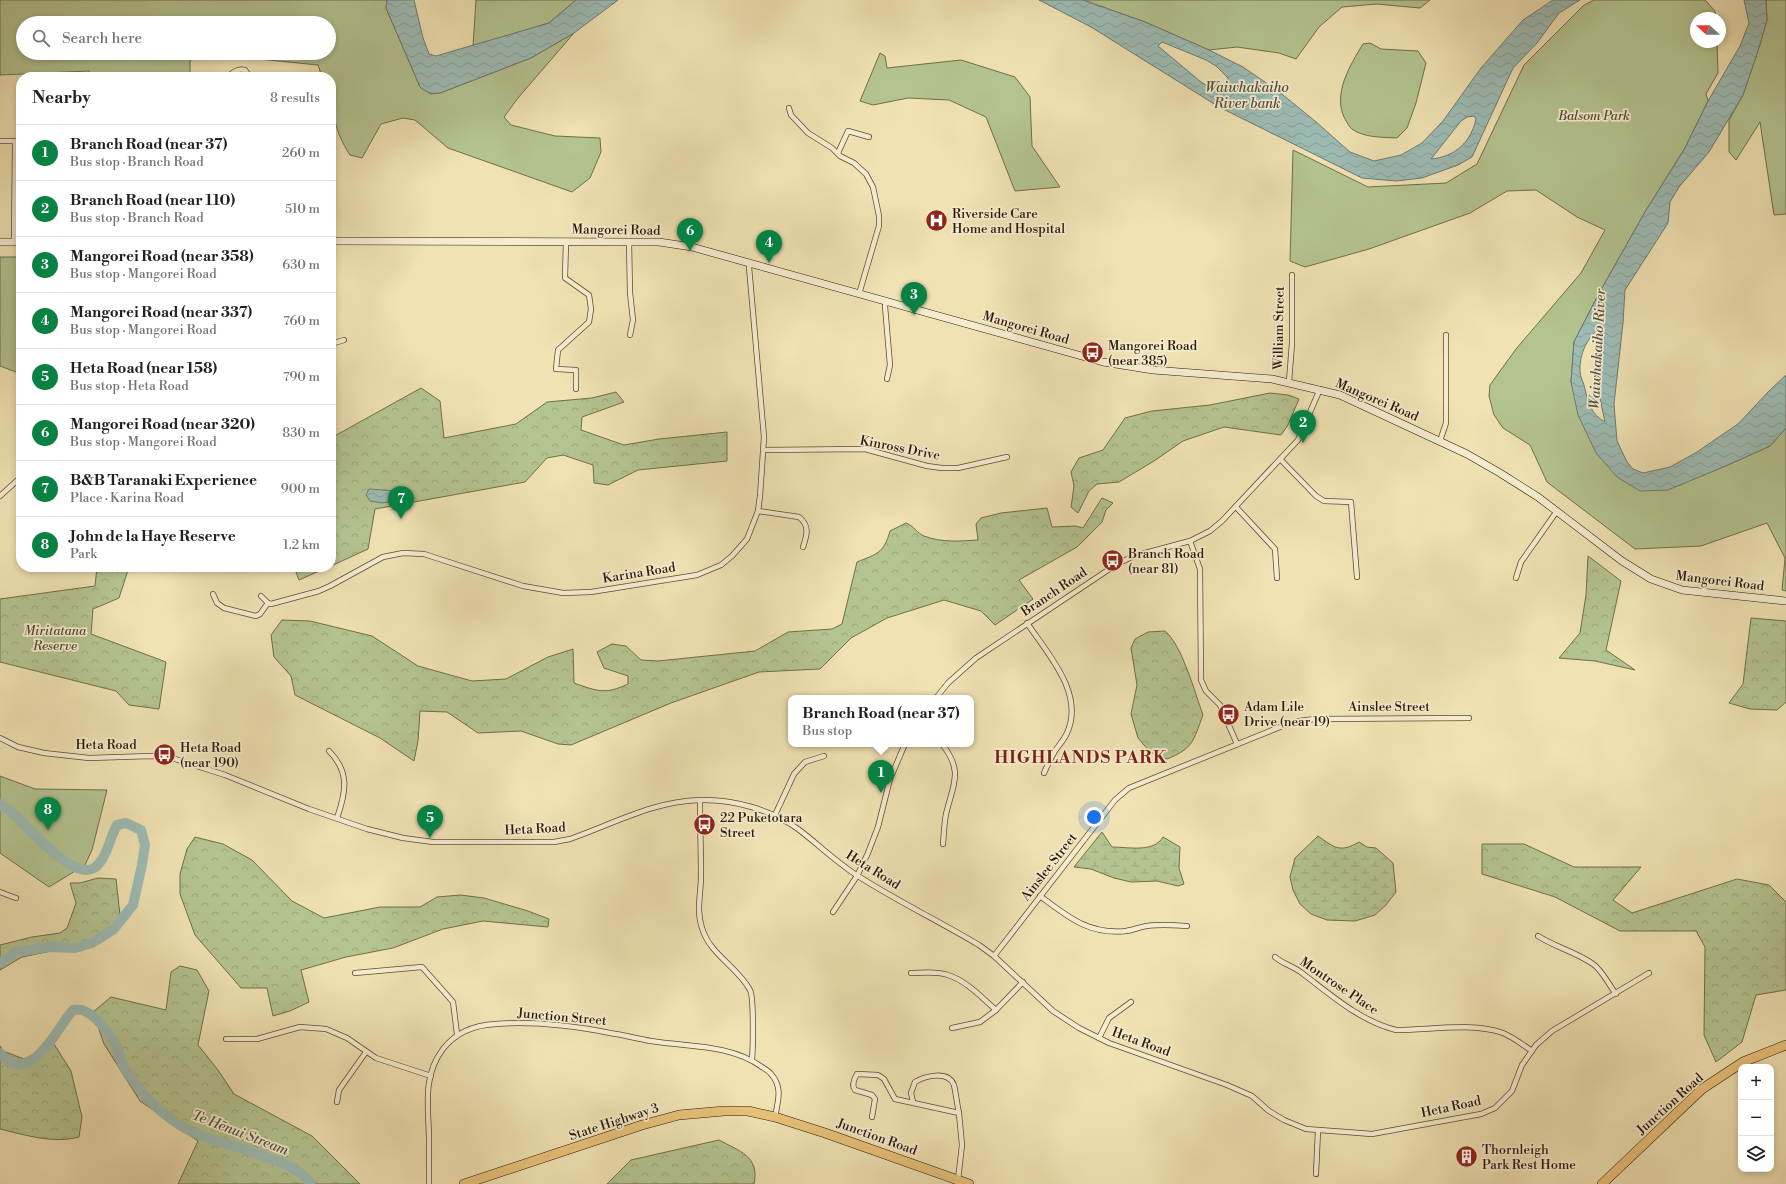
<!DOCTYPE html>
<html lang="en">
<head>
<meta charset="utf-8">
<style>
	:root { --surface:#fff; --page:#f2f2f2; --text:#202124; --muted:#757577; --line:#e0e0e0; --accent:#0b8043 }
	body { margin:0; font-family:"Libre Bodoni",serif; background:var(--page); color:var(--text) }
	.controls { position:absolute; right:12px; bottom:12px; display:grid; overflow:hidden; border-radius:8px; box-shadow:0 2px 6px #0003 }
	.controls button { width:36px; height:36px; display:grid; place-items:center; padding:0; border:0; border-bottom:1px solid var(--line); background:var(--surface); color:var(--text); font:20px sans-serif }
	.compass { position:absolute; left:1690px; top:12px; width:36px; height:36px; border-radius:50%; background:var(--surface); box-shadow:0 2px 6px #0003; rotate:291deg }
	.you { position:absolute; left:1094px; top:817px; width:14px; height:14px; margin:-10px; border:3px solid #fff; border-radius:50%; background:#1a73e8; box-shadow:0 0 0 6px #1a73e833 }
	.badge { display:grid; place-items:center; width:26px; height:26px; border-radius:50%; background:var(--accent); color:#fff; font-size:13px; font-weight:700 }
	.pin { position:absolute; translate:-50% -33px; filter:drop-shadow(0 1px 2px #0008) }
	.pin::after { content:''; position:absolute; top:21px; width:14px; height:12px; background:inherit; clip-path:polygon(0 0,100% 0,50% 100%) }
	.popup { position:absolute; left:788px; top:695px; width:186px; height:52px; box-sizing:border-box; display:grid; place-content:center; border-radius:8px; background:var(--surface); filter:drop-shadow(0 1px 3px #0005); font-size:13px; white-space:nowrap; color:var(--muted) }
	.popup b { font-size:15px; color:var(--text) }
	.popup::after { content:''; position:absolute; left:50%; top:100%; margin-left:-8px; border:8px solid transparent; border-top-color:var(--surface) }
	.list { margin:0; padding:0; list-style:none }
	h2 { display:flex; justify-content:space-between; align-items:center; height:52px; margin:0; padding:0 16px; font-size:17px }
	h2 small { font-size:13px; font-weight:400; color:var(--muted) }
	.list li { display:grid; grid-template-columns:26px 1fr auto; gap:12px; align-items:center; box-sizing:border-box; height:56px; padding:0 16px; border-top:1px solid var(--line) }
	.list b { display:block; font-size:15px; white-space:nowrap }
	.list p { margin:0; font-size:13px; white-space:nowrap; color:var(--muted) }
	.list em { font-size:13px; font-style:normal; color:var(--muted) }
	.icon { flex:none; width:22px; height:22px; fill:none; stroke:currentColor; stroke-width:2; stroke-linecap:round; stroke-linejoin:round }
	.map { position:relative; flex:none; width:1786px; height:1184px; overflow:hidden }
	.search { position:absolute; background:var(--surface); box-shadow:0 2px 6px #0003; left:16px; top:16px; width:320px; height:44px; display:flex; align-items:center; gap:10px; box-sizing:border-box; padding:0 14px; border-radius:22px; color:var(--muted); font-size:15px }
	.panel { position:absolute; background:var(--surface); box-shadow:0 2px 6px #0003; left:16px; top:72px; width:320px; height:500px; border-radius:16px }
	.map>svg:first-child { display:block }
</style>
</head>
<body>
<div class="map">
<svg width="1786" height="1184" viewBox="0 0 1786 1184">
	<defs>
		<pattern id="forest-crowns" width="20" height="18" patternUnits="userSpaceOnUse"><rect width="20" height="18" fill="#b4c491"/><path d="M2 6a3 3 0 1 1 6 0M12 15a3 3 0 1 1 6 0" fill="none" stroke="#9ba87c"/></pattern>
		<pattern id="wetland-marsh" width="20" height="14" patternUnits="userSpaceOnUse"><rect width="20" height="14" fill="#b4c491"/><path d="M1 5h8M5 5V1M11 12h8M15 12V8" fill="none" stroke="#9ba87c"/></pattern>
		<pattern id="water-waves" width="16" height="10" patternUnits="userSpaceOnUse"><rect width="16" height="10" fill="#9dbcb5"/><path d="M0 5q4-4 8 0t8 0" fill="none" stroke="#87a19a"/></pattern>
	</defs>
	<rect width="100%" height="100%" fill="#f0e2b3"/>
	<filter id="stains"><feTurbulence type="fractalNoise" baseFrequency=".005" numOctaves="4"/><feColorMatrix values="0 0 0 0 .2 0 0 0 0 .09 0 0 0 0 .02 0 0 0 .5 -.17"/></filter>
	<radialGradient id="worn" r=".72"><stop offset=".6" stop-color="#630" stop-opacity="0"/><stop offset="1" stop-color="#630" stop-opacity=".3"/></radialGradient>
	<g fill="#b4c491" stroke="#6f6e4c">
		<path d="M0 0H387L386 8 420 87 431 94 440 93 531 58 574 33 518 98 504 117 511 125 555 136 600 138 601 152 590 178 572 192 448 148 415 120 403 118 381 124 362 158 350 155C333 129 331 107 331 77H322L318 65 259 59 226 58 222 53H329V23H23V53H207L192 59 190 62V77H90L89 71 0 75Z"/>
		<polygon points="476,0 576,0 549,23 473,46"/>
		<polygon points="1083,0 1430,0 1420,8 1377,4 1342,7 1319,27 1296,59 1279,53 1237,47 1209,50 1145,22"/>
		<polygon points="1594,0 1705,0 1715,11 1716,18 1696,18 1696,42 1717,42 1718,73 1706,94 1708,101 1685,148 1645,212 1597,297 1574,342 1571,382 1617,477 1703,475 1728,465 1770,446 1786,428 1786,591 1782,590 1785,558 1767,523 1701,546 1635,549 1547,482 1530,445 1503,428 1494,415 1489,396 1490,385 1516,349 1581,273 1605,230 1577,217 1536,190 1507,191 1470,213 1369,249 1305,267 1290,261 1293,150 1368,187 1446,183 1477,164 1524,65 1584,5"/>
		<polygon points="1766,0 1786,0 1786,214 1774,215 1760,122 1736,160 1729,152 1729,120 1743,95 1758,51 1767,20"/>
		<path d="M1370 43 1381 49 1418 51 1426 63 1416 103 1407 128 1397 138C1381 137 1365 138 1352 129 1349 127 1347 122 1345 119 1332 95 1350 65 1363 44Z"/>
		<polygon points="880,53 885,56 887,68 961,60 1015,77 1030,97 1032,146 1060,187 1015,191 986,117 949,100 908,98 873,105 860,101"/>
		<polygon points="0,257 21,257 21,374 0,366"/>
		<polygon points="0,776 35,789 107,790 92,850 85,865 49,887 0,853"/>
	</g>
	<g fill="url(#forest-crowns)" stroke="#6f6e4c">
		<polygon points="421,388 440,401 444,438 516,424 547,402 592,398 616,392 624,402 582,417 581,430 624,445 659,439 727,432 727,461 638,470 608,485 594,483 593,465 563,455 547,458 525,482 375,509 368,549 331,566 331,438"/>
		<polygon points="1270,393 1288,395 1299,399 1288,425 1281,435 1224,427 1183,441 1154,461 1119,482 1097,484 1089,491 1078,513 1071,507 1074,486 1071,472 1079,458 1103,450 1125,418 1152,411 1210,405"/>
		<path d="M1102 498 1113 503 1106 510 1102 522 1077 547 1019 580 1033 599 995 625 981 611 944 600 887 618 851 638 820 669 759 672 671 703 571 745 558 744 521 731 478 733 447 712 420 711 418 741 414 761 380 738 295 695 291 676 274 657 271 635 282 620 310 621 372 636 418 666 472 681 506 679 548 657 573 649 574 683C597 691 605 695 628 684V676L604 668 597 652 612 644 626 646 641 660 658 661 755 651 788 632 832 629 842 624 857 562C877 554 884 553 890 531L906 523C914 526 917 533 924 536 942 543 960 541 978 540L976 524 981 518 1001 513 1047 508 1052 527 1076 526 1083 528Z"/>
		<polygon points="1588,556 1621,581 1606,650 1635,670 1595,661 1559,658 1580,633 1586,595"/>
		<polygon points="97,567 129,567 119,598 93,609 91,634 166,662 159,709 129,705 116,691 0,662 0,599 95,586"/>
		<polygon points="294,567 328,567 299,580"/>
		<polygon points="1751,618 1786,621 1786,702 1777,710 1750,709 1729,703 1743,684"/>
		<path d="M1165 631C1182 645 1195 693 1203 715 1193 741 1194 748 1167 759L1150 752 1138 738 1131 714 1137 685 1131 648 1135 639 1148 632Z"/>
		<polygon points="195,837 223,844 252,860 292,901 324,918 380,907 420,907 437,897 460,895 484,898 528,911 549,919 548,927 483,921 443,929 393,948 346,957 301,970 309,1002 290,1011 273,1016 267,988 241,988 195,935 180,894 180,874 187,849"/>
		<polygon points="1482,844 1524,844 1574,867 1641,867 1613,900 1632,913 1737,879 1769,885 1786,902 1786,990 1756,995 1742,1042 1716,1062 1704,1035 1705,947 1696,931 1620,931 1555,897 1482,874"/>
		<polygon points="98,878 116,879 121,924 105,934 76,946 22,957 0,970 0,945 32,937 60,933 67,928 76,903 70,883 80,883"/>
		<polygon points="180,966 197,970 209,991 198,1045 218,1070 234,1094 312,1136 360,1184 178,1184 198,1141 140,1101 104,1044 93,1012 111,997 166,1010 171,972"/>
		<path d="M54 1044 71 1071 82 1117 79 1137C54 1144 25 1135 0 1129V1046L3 1051 24 1059Z"/>
		<path d="M719 1140C739 1151 760 1156 754 1184H607L631 1160Z"/>
	</g>
	<g fill="url(#wetland-marsh)" stroke="#6f6e4c">
		<path d="M1102 832 1112 847C1128 847 1154 853 1163 837L1180 847 1179 868 1184 884 1178 886 1157 881 1131 882 1114 878 1091 869 1074 867Z"/>
		<path d="M1318 836C1335 848 1340 853 1359 842L1367 847 1376 848 1393 863 1396 892 1386 905 1375 915 1355 921 1327 920 1311 914 1300 904 1293 890 1290 877 1295 858Z"/>
	</g>
	<g fill="url(#water-waves)" stroke="#6f7a6f" fill-rule="evenodd">
		<path d="M387 0H414L423 38 429 54 436 56 549 23 576 0H618L574 33 531 58 440 93C431 94 427 93 420 87L386 8Z"/>
		<path d="M1039 0H1083L1145 22 1209 50 1243 67 1278 91 1315 121 1350 152 1374 161 1401 155 1422 143 1443 121 1481 68 1523 20 1553 0H1580L1559 13 1537 43 1513 68 1472 157 1458 165 1422 178 1396 181 1362 178 1219 107 1091 27ZM1162 42 1206 60 1216 66 1228 78 1226 84 1218 89 1209 87 1201 82 1158 46ZM1474 116 1476 119C1471 142 1455 157 1431 159L1461 121 1467 117Z"/>
		<path d="M1744 0H1766L1767 20 1758 51 1743 95 1709 152 1679 187 1670 202 1668 223 1625 290 1623 323 1614 404 1617 441 1627 462 1633 469 1643 473 1670 467 1697 452 1738 424 1769 391 1786 375V428L1770 446 1728 465 1668 490 1640 491 1617 477 1596 453 1578 415 1571 382 1574 342 1597 297 1645 212 1685 148 1708 101 1740 46 1749 23ZM1600 328 1603 330 1604 339 1599 394 1605 422C1591 414 1588 403 1585 389 1584 383 1580 377 1580 371 1579 355 1587 337 1600 328Z"/>
		<polygon points="369,489 395,491 398,496 397,500 383,503 370,501 366,495"/>
	</g>
	<g fill="none" stroke-linecap="round" stroke-linejoin="round">
		<g stroke="#9dbcb5" stroke-width="10">
			<path d="M0 804C4 807 9 810 13 813 27 826 73 881 94 868 106 861 110 837 117 825L126 823 141 830 145 845 142 865 133 905 114 929 92 943 75 948 48 947 18 952 0 963"/>
			<path d="M0 1053C31 1088 56 1029 73 1010 91 1006 106 1030 115 1044 118 1049 119 1055 121 1061 123 1066 127 1072 130 1076 140 1091 148 1101 162 1112 173 1121 183 1128 195 1133 220 1145 300 1160 310 1184"/>
		</g>
		<defs>
			<g id="street">
				<path d="M228 77C233 72 238 68 245 70L250 77"/>
				<polyline points="789,108 791,115 808,133 832,148 840,156 854,163 866,174 873,187 879,216 879,226 859,294"/>
				<polyline points="0,141 21,141"/>
				<polyline points="838,153 848,131 869,137"/>
				<polyline points="566,241 565,278 589,295 591,309 589,322 558,350 556,369 576,370 576,389"/>
				<polyline points="14,242 15,141"/>
				<polyline points="629,242 630,293 633,320 630,335"/>
				<polyline points="886,302 885,306 890,365 887,379"/>
				<polyline points="331,344 344,340"/>
				<polyline points="1289,382 1292,343 1292,275"/>
				<polyline points="1440,441 1446,423 1446,335"/>
				<polyline points="764,450 865,449 927,466 942,468 958,468 1007,457"/>
				<polyline points="1281,460 1316,496 1324,501 1351,502 1357,577"/>
				<polyline points="0,496 21,477"/>
				<polyline points="1236,507 1275,549 1277,578"/>
				<path d="M758 511 799 517C810 526 807 535 803 547"/>
				<polyline points="1190,541 1200,569 1201,680 1206,691 1220,705 1237,744"/>
				<polyline points="143,569 143,567"/>
				<polyline points="1516,578 1521,562 1557,511"/>
				<polyline points="213,594 217,603 224,608 256,616 260,614 268,603"/>
				<polyline points="261,596 268,603 271,604 319,591 330,586 383,557 403,553 424,554 523,586 563,593 591,592 697,575 721,565 732,556 747,539 758,511 760,496 764,437 749,267 750,263"/>
				<path d="M1027 623C1048 654 1085 694 1067 733 1064 740 1059 745 1055 751 1051 758 1047 766 1044 773"/>
				<polyline points="936,698 948,683 976,658 1117,564 1134,556 1190,541 1210,531 1222,521 1298,440 1320,389"/>
				<path d="M0 738 18 747 44 753 89 758 151 756 172 758 225 775 309 809 367 829 403 838 433 842H554L570 839C613 824 654 801 700 800 734 799 771 810 798 829 818 844 836 862 858 876 897 901 939 921 979 945L994 956 1053 1011 1079 1028 1109 1043 1227 1085 1252 1096 1269 1111 1284 1120 1306 1129 1372 1134 1481 1114 1495 1108 1512 1091 1522 1065 1536 1045 1552 1031 1649 973"/>
				<path d="M942 744C964 772 953 784 946 814 944 824 944 834 943 844"/>
				<path d="M329 751C350 772 346 792 337 818"/>
				<path d="M700 800C700 825 701 851 701 876 701 893 696 911 702 928 710 955 737 966 750 990 754 997 753 1049 752 1059"/>
				<polyline points="775,815 794,774 805,762 824,756"/>
				<polyline points="0,892 16,898"/>
				<path d="M1040 896C1068 917 1089 935 1126 931 1133 930 1140 927 1147 926 1160 924 1173 925 1187 926"/>
				<polyline points="833,912 857,876 868,853 878,827 890,779 905,744"/>
				<path d="M1538 936C1555 947 1576 952 1593 964 1602 970 1609 985 1616 994"/>
				<polyline points="994,956 1115,800 1129,788 1280,727 1299,721 1315,719 1469,718"/>
				<path d="M1275 957C1283 964 1293 966 1302 973 1331 995 1360 1021 1396 1030 1430 1030 1472 1022 1503 1033 1513 1037 1523 1045 1532 1051"/>
				<polyline points="355,973 422,967 453,1002 457,1034"/>
				<path d="M911 973C923 973 936 971 948 975 967 981 982 998 996 1010"/>
				<polyline points="952,1028 980,1022 996,1010 1023,982"/>
				<polyline points="1099,1038 1109,1018 1131,1002"/>
				<polyline points="226,1039 257,1039 300,1027 326,1029 347,1038 376,1058 431,1076"/>
				<polyline points="337,1102 339,1090 366,1052"/>
				<path d="M913 1102 911 1093 915 1082C925 1076 948 1070 954 1085 956 1094 957 1104 959 1113"/>
				<path d="M872 1117 875 1099 872 1095 855 1090C851 1085 854 1079 857 1074L878 1075 884 1079 895 1099 959 1113 962 1145 958 1180"/>
				<polyline points="1316,1174 1318,1130"/>
				<path d="M429 1184C429 1168 429 1152 429 1136 428 1105 423 1075 443 1049 456 1032 476 1025 496 1024 533 1021 574 1026 610 1033 624 1035 638 1039 651 1041 688 1047 730 1044 762 1067 765 1069 769 1071 771 1074 783 1087 778 1101 775 1117"/>
			</g>
			<g id="secondary">
				<polyline points="331,241 629,242 659,242 692,247 1103,362 1153,370 1272,379 1340,395 1467,454 1500,473 1538,497 1622,561 1651,579 1682,590 1786,601"/>
				<polyline points="0,242 21,242"/>
			</g>
			<g id="highway">
				<polyline points="464,1184 642,1125 679,1115 724,1111 748,1111 775,1117 825,1133 969,1184"/>
				<polyline points="1602,1184 1702,1089 1743,1062 1786,1045"/>
			</g>
		</defs>
		<use href="#street" stroke="#5c4a31" stroke-width="6"/>
		<use href="#secondary" stroke="#2a1706" stroke-width="8"/>
		<use href="#highway" stroke="#2a1706" stroke-width="10"/>
		<use href="#street" stroke="#f5ecce" stroke-width="4.5"/>
		<use href="#secondary" stroke="#f5ecce" stroke-width="7"/>
		<use href="#highway" stroke="#e8c17a" stroke-width="9"/>
	</g>
	<defs>
		<symbol id="hospital-disc" viewBox="-11 -11 22 22"><circle r="9.5" fill="#8f2418" stroke="#f5ecce"/><path d="M-5-5h3v3.5h4V-5h3V5h-3V1.5h-4V5h-3Z" fill="#fff"/></symbol>
		<symbol id="bus-disc" viewBox="-11 -11 22 22"><circle r="9.5" fill="#8f2418" stroke="#f5ecce"/><path d="M-5-6H5V4H4V6H2V4H-2V6H-4V4H-5ZM-3.5-4V0h7V-4ZM-3.5 1.2v1.5H-2V1.2ZM2 1.2v1.5H3.5V1.2Z" fill="#fff"/></symbol>
		<symbol id="building-disc" viewBox="-11 -11 22 22"><circle r="9.5" fill="#8f2418" stroke="#f5ecce"/><path d="M-4-6H4V6H1V3H-1V6H-4ZM-2.5-4.3h1.7v1.8h-1.7ZM.8-4.3h1.7v1.8H.8ZM-2.5-1h1.7V.8h-1.7ZM.8-1h1.7V.8H.8Z" fill="#fff"/></symbol>
	</defs>
	<g fill-rule="evenodd">
		<use href="#hospital-disc" x="924" y="208" width="25" height="25"/>
		<use href="#bus-disc" x="1080" y="340" width="25" height="25"/>
		<use href="#bus-disc" x="1100" y="548" width="25" height="25"/>
		<use href="#bus-disc" x="1216" y="702" width="25" height="25"/>
		<use href="#bus-disc" x="152" y="742" width="25" height="25"/>
		<use href="#bus-disc" x="692" y="812" width="25" height="25"/>
		<use href="#building-disc" x="1454" y="1144" width="25" height="25"/>
	</g>
	<g text-anchor="middle" dominant-baseline="central" stroke-width="3.5" stroke-linejoin="round" paint-order="stroke">
		<g font-size="13" font-style="italic" fill="#534b30" stroke="#f5ecce">
			<text x="1594" y="116">Balsom Park</text>
			<text x="55" y="631">Miritatana<tspan x="55" dy="15">Reserve</tspan></text>
		</g>
		<g font-size="13" fill="#2a1706" stroke="#f5ecce" text-anchor="start">
			<text x="952" y="214">Riverside Care<tspan x="952" dy="15">Home and Hospital</tspan></text>
			<text x="1108" y="346">Mangorei Road<tspan x="1108" dy="15">(near 385)</tspan></text>
			<text x="1128" y="554">Branch Road<tspan x="1128" dy="15">(near 81)</tspan></text>
			<text x="1244" y="707">Adam Lile<tspan x="1244" dy="15">Drive (near 19)</tspan></text>
			<text x="180" y="748">Heta Road<tspan x="180" dy="15">(near 190)</tspan></text>
			<text x="720" y="818">22 Puketotara<tspan x="720" dy="15">Street</tspan></text>
			<text x="1482" y="1150">Thornleigh<tspan x="1482" dy="15">Park Rest Home</tspan></text>
		</g>
		<g font-size="13" fill="#2a1706" stroke="#f5ecce">
			<text transform="translate(616 230) rotate(1)">Mangorei Road</text>
			<text transform="translate(1026 328) rotate(16)">Mangorei Road</text>
			<text transform="translate(1279 328) rotate(-89)">William Street</text>
			<text transform="translate(1377 400) rotate(23)">Mangorei Road</text>
			<text transform="translate(900 448) rotate(11)">Kinross Drive</text>
			<text transform="translate(639 573) rotate(-9)">Karina Road</text>
			<text transform="translate(1720 581) rotate(7)">Mangorei Road</text>
			<text transform="translate(1054 592) rotate(-34)">Branch Road</text>
			<text x="1389" y="707">Ainslee Street</text>
			<text x="106" y="745">Heta Road</text>
			<text transform="translate(535 829) rotate(-3)">Heta Road</text>
			<text transform="translate(1049 867) rotate(-52)">Ainslee Street</text>
			<text transform="translate(873 870) rotate(32)">Heta Road</text>
			<text transform="translate(1339 986) rotate(34)">Montrose Place</text>
			<text transform="translate(562 1017) rotate(5)">Junction Street</text>
			<text transform="translate(1141 1042) rotate(20)">Heta Road</text>
			<text transform="translate(1670 1104) rotate(-42)">Junction Road</text>
			<text transform="translate(1451 1107) rotate(-12)">Heta Road</text>
			<text transform="translate(614 1122) rotate(-18)">State Highway 3</text>
			<text transform="translate(877 1137) rotate(20)">Junction Road</text>
		</g>
		<g font-size="14" font-style="italic" fill="#525143" stroke="#f5ecce">
			<text x="1247" y="88">Waiwhakaiho<tspan x="1247" dy="16">River bank</tspan></text>
			<text transform="translate(1598 349) rotate(-87)">Waiwhakaiho River</text>
			<text transform="translate(240 1133) rotate(21)">Te Hēnui Stream</text>
		</g>
		<g font-size="17" font-weight="bold" letter-spacing="1" fill="#7a1f14" stroke="#f5ecce">
			<text x="1081" y="758">HIGHLANDS PARK</text>
		</g>
	</g>
	<rect width="100%" height="100%" filter="url(#stains)"/>
	<rect width="100%" height="100%" fill="url(#worn)"/>
</svg>
<div class="controls">
<button>+</button>
<button>−</button>
<button><svg class="icon" aria-label="layers" viewBox="0 0 24 24"><path d="M12 4l9 5-9 5-9-5zM3 14l9 5 9-5"/></svg></button>
</div>
<svg class="compass" viewBox="-18 -18 36 36"><path d="M0-13l5 13h-10z" fill="#e53935"/><path d="M0 13l5-13h-10z" fill="#757577"/></svg>
<div class="you"></div>
<div class="pin badge" style="left:881px;top:793px">1</div>
<div class="popup"><b>Branch Road (near 37)</b>Bus stop</div>
<div class="pin badge" style="left:1303px;top:443px">2</div>
<div class="pin badge" style="left:914px;top:315px">3</div>
<div class="pin badge" style="left:769px;top:263px">4</div>
<div class="pin badge" style="left:430px;top:838px">5</div>
<div class="pin badge" style="left:690px;top:251px">6</div>
<div class="pin badge" style="left:401px;top:519px">7</div>
<div class="pin badge" style="left:48px;top:830px">8</div>
<div class="search"><svg class="icon" aria-label="search" viewBox="0 0 24 24"><circle cx="10" cy="10" r="6"/><path d="M15 15l6 6"/></svg>Search here</div>
<section class="panel">
<h2>Nearby<small>8 results</small></h2>
<ul class="list">
<li><span class="badge">1</span><div><b>Branch Road (near 37)</b><p>Bus stop · Branch Road</p></div><em>260 m</em></li>
<li><span class="badge">2</span><div><b>Branch Road (near 110)</b><p>Bus stop · Branch Road</p></div><em>510 m</em></li>
<li><span class="badge">3</span><div><b>Mangorei Road (near 358)</b><p>Bus stop · Mangorei Road</p></div><em>630 m</em></li>
<li><span class="badge">4</span><div><b>Mangorei Road (near 337)</b><p>Bus stop · Mangorei Road</p></div><em>760 m</em></li>
<li><span class="badge">5</span><div><b>Heta Road (near 158)</b><p>Bus stop · Heta Road</p></div><em>790 m</em></li>
<li><span class="badge">6</span><div><b>Mangorei Road (near 320)</b><p>Bus stop · Mangorei Road</p></div><em>830 m</em></li>
<li><span class="badge">7</span><div><b>B&amp;B Taranaki Experience</b><p>Place · Karina Road</p></div><em>900 m</em></li>
<li><span class="badge">8</span><div><b>John de la Haye Reserve</b><p>Park</p></div><em>1.2 km</em></li>
</ul>
</section>
</div>
</body>
</html>
